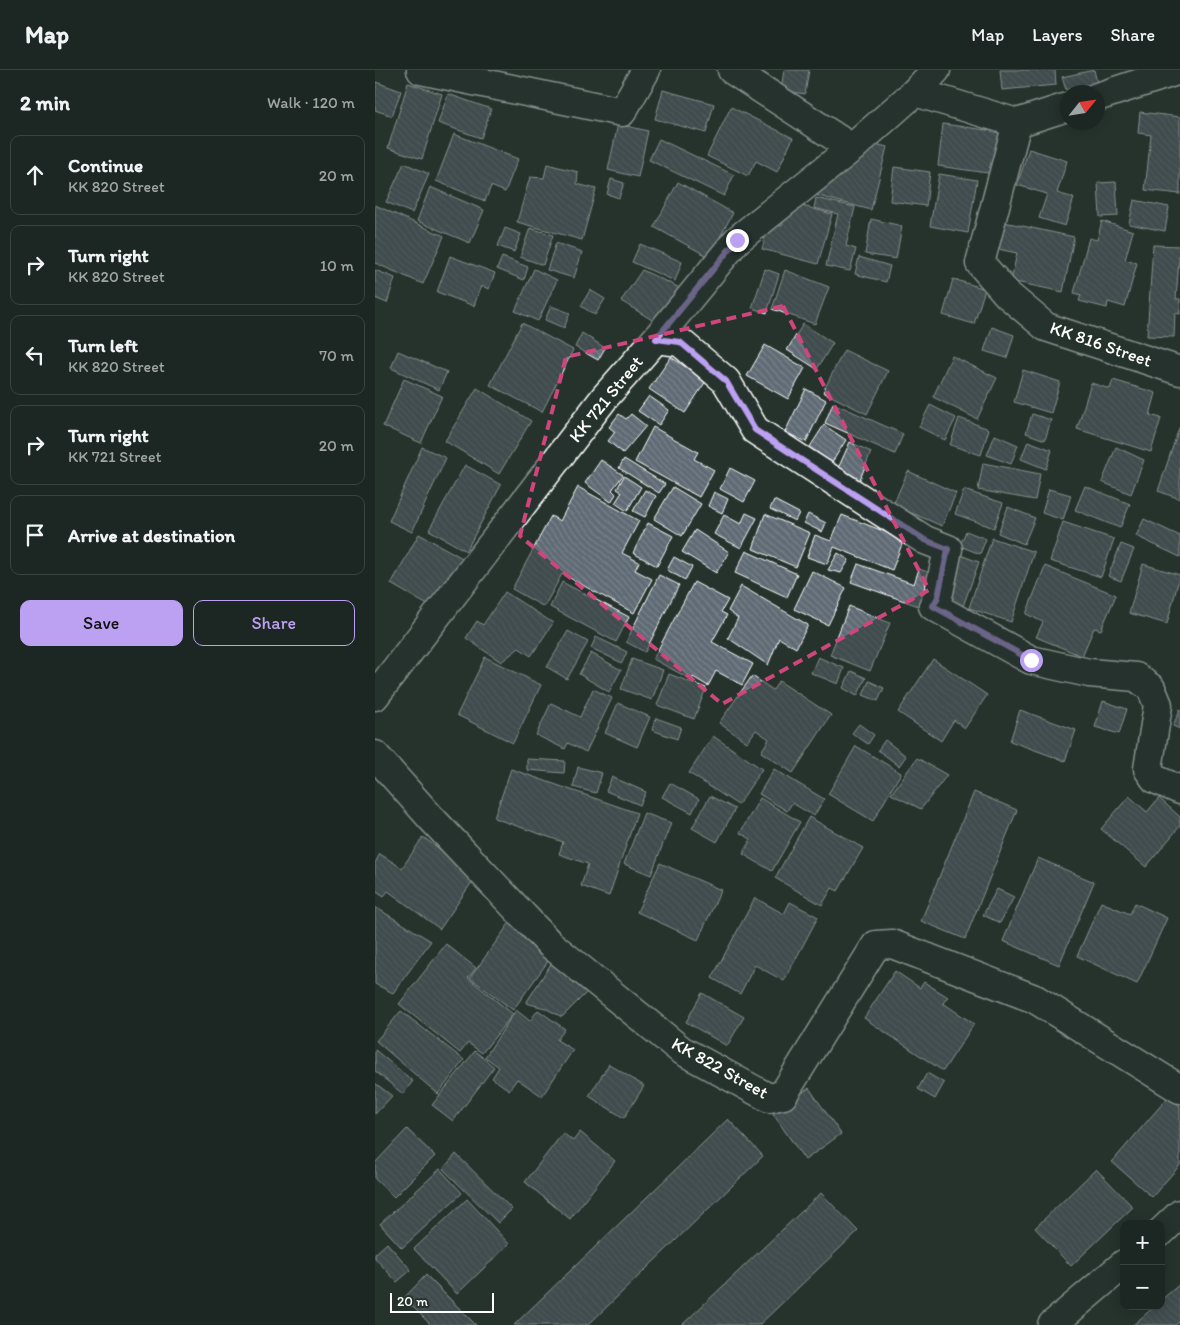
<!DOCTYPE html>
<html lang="en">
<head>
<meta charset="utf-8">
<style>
	:root { --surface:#1c2622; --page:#29322f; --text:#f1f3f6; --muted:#a0a5a5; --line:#3a4340; --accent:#bca0f2 }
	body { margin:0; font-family:Itim,sans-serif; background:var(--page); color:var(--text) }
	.controls { position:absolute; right:15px; bottom:15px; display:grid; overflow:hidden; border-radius:10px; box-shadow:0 2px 12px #0003 }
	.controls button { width:45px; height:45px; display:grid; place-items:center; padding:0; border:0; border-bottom:1px solid var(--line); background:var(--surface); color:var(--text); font:25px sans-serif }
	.compass { position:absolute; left:685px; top:15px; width:45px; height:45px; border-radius:50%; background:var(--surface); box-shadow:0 2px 12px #0003; rotate:60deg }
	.scale { position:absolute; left:15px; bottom:12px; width:104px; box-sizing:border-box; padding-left:5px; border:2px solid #fff; border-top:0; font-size:14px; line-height:18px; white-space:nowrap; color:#fff; -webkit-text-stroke:4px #26332d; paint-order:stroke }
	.stop { position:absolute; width:15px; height:15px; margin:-11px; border:4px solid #bca0f2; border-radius:50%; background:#fff }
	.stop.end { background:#bca0f2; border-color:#fff; box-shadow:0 1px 5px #0008 }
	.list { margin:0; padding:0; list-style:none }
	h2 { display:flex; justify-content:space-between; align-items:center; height:65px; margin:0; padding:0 20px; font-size:21px }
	h2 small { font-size:16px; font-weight:400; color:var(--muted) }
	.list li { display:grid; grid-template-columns:32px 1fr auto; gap:15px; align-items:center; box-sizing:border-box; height:80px; margin:0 10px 10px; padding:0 10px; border:1px solid var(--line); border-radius:10px }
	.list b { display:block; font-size:19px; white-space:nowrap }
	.list p { margin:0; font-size:16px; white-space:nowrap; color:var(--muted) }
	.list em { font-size:16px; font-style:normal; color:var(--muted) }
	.actions { display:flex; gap:10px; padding:15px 20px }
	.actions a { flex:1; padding:11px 0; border:1px solid var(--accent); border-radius:10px; text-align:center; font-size:18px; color:var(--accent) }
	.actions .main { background:var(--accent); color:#111 }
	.icon { flex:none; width:28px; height:28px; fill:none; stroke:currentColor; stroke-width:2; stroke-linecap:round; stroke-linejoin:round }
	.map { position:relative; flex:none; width:805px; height:1255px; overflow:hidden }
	header { display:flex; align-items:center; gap:30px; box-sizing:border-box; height:70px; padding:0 25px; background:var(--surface); border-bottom:1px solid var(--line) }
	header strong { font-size:24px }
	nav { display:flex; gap:28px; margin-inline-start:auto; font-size:18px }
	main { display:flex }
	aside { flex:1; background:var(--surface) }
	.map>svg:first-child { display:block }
</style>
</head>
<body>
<header>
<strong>Map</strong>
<nav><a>Map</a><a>Layers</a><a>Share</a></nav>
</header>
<main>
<aside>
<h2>2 min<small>Walk · 120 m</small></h2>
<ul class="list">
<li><svg class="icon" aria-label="ahead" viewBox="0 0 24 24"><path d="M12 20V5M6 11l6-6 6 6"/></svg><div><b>Continue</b><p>KK 820 Street</p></div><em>20 m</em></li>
<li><svg class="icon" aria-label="right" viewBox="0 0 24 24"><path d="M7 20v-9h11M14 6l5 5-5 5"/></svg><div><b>Turn right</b><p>KK 820 Street</p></div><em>10 m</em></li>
<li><svg class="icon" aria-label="left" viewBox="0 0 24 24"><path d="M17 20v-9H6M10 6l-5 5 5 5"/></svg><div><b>Turn left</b><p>KK 820 Street</p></div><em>70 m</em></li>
<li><svg class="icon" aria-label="right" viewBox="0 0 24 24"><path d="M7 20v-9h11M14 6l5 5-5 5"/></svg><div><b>Turn right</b><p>KK 721 Street</p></div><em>20 m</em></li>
<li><svg class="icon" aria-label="arrive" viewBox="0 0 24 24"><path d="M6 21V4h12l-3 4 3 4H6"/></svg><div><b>Arrive at destination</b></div></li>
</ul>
<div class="actions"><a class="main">Save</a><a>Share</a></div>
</aside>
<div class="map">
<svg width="805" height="1255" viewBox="0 0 805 1255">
	<defs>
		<pattern id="building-back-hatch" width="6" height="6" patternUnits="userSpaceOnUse" patternTransform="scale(1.25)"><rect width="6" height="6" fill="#606b75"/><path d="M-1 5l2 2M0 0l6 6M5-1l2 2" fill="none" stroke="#78818a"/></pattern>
	</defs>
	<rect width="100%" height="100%" fill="#26332d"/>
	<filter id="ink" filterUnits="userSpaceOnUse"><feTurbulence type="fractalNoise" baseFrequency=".02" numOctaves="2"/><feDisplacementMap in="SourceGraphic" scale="10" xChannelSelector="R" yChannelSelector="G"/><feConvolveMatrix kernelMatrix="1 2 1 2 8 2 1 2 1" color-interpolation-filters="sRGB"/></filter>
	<g filter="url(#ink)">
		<g fill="url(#building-back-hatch)" stroke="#fff">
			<polygon points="409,0 434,0 430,24 406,20"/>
			<polygon points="625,0 680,0 681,15 627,20"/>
			<polygon points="719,0 722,13 691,20 687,7"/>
			<polygon points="1,12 26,21 17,46 0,40"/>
			<polygon points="33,13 67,24 47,89 13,78"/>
			<polygon points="288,20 339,34 331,63 280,49"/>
			<polygon points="73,24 116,39 106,68 63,53"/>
			<polygon points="356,37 418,68 402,102 381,91 373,106 332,86"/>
			<polygon points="765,42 805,47 805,124 770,120 776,65 763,63"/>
			<polygon points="243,54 273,61 263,107 233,100"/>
			<polygon points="568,54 626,62 620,104 563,96"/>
			<polygon points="79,64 143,89 130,122 116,116 110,131 61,111"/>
			<polygon points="284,69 359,105 349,126 274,90"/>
			<polygon points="481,69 512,77 496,140 440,125"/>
			<polygon points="654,79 692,91 682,123 699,128 690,156 664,148 672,124 642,115"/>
			<polygon points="29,93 54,104 37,143 11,132"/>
			<polygon points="172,94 203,102 202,114 221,119 207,170 142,152 155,107 169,108"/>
			<polygon points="519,97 555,102 551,136 515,131"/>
			<polygon points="564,104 602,110 593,163 555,156"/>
			<polygon points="236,109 249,113 244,128 232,124"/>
			<polygon points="303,112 358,143 334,187 279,157"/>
			<polygon points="741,112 743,146 725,147 723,113"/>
			<polygon points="55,117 109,140 95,173 42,151"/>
			<polygon points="441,128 480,137 471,176 481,179 475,201 451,196 463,144 439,138"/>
			<polygon points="759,130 794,137 790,161 754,154"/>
			<polygon points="413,132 457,144 443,194 387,179 394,152 407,156"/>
			<polygon points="0,135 69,166 48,214 0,193"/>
			<polygon points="496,149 527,156 521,189 490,184"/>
			<polygon points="727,151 758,161 750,190 762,193 750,237 733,232 732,238 704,231 706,225 699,223 714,168 722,170"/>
			<polygon points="629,152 699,167 688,222 636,211 642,183 623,179"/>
			<polygon points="130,158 146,164 139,182 123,176"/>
			<polygon points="155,158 178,165 168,195 145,187"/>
			<polygon points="181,173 207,182 199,208 172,200"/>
			<polygon points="265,174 307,192 300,211 257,192"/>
			<polygon points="778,175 805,176 801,229 805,229 805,244 800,243 799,267 772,266"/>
			<polygon points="75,186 120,203 114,219 106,216 99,236 62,222"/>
			<polygon points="127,187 153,197 149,210 122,199"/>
			<polygon points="484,187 515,196 511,212 480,204"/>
			<polygon points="159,199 182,210 163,251 140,241"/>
			<polygon points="390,199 404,204 392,243 377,238"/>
			<polygon points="0,200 20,208 12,233 0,228"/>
			<polygon points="267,200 307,219 287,256 246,231"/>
			<polygon points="410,200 454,217 440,254 397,239"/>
			<polygon points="578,209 610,219 599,254 568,245"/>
			<polygon points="215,220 230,229 220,245 206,236"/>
			<polygon points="176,236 195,243 189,258 170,250"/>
			<polygon points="147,253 198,280 167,342 115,315"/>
			<polygon points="428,254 458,273 442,299 412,280"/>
			<polygon points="617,257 639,265 632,288 609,281"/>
			<polygon points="207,263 230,278 223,290 200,277"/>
			<polygon points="390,275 430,298 413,329 372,306"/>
			<polygon points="469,280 513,301 492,344 448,322"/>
			<polygon points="23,281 72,302 64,320 16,298"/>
			<polygon points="577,286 622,308 602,349 558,327"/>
			<polygon points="296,287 331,311 310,343 274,319"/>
			<polygon points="648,300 685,312 676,343 639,332"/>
			<polygon points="29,309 67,326 46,373 8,356"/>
			<polygon points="738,310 781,323 775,345 786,348 776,382 702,359 716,313 735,319"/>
			<polygon points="102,318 156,351 124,404 70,371"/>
			<polygon points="431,319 451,330 431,372 410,362"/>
			<polygon points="274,326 294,340 284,355 263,341"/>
			<polygon points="458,333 528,364 520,384 450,353"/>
			<polygon points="555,335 581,348 570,370 544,357"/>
			<polygon points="244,344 251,349 256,344 271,356 248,383 233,371 240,362 234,357"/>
			<polygon points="657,344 676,350 670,370 651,363"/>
			<polygon points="584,348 614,359 606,385 575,375"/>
			<polygon points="449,355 471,370 454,397 431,383"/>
			<polygon points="278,357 323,382 319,389 339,400 324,427 260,392"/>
			<polygon points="804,358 805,358 805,429 783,421"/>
			<polygon points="620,365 643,375 636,394 612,385"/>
			<polygon points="653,371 677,380 671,399 646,389"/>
			<polygon points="475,372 496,382 483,414 461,403"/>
			<polygon points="47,377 71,388 37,462 14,451"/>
			<polygon points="741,377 769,390 756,424 727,412"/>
			<polygon points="249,389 290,414 284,423 244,398"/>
			<polygon points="226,390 248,405 237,420 241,424 236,432 210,413"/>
			<polygon points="608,393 665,404 660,430 603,420"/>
			<polygon points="90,395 126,415 91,481 54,460"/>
			<polygon points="355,398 380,411 369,432 345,419"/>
			<polygon points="533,401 581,423 567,456 518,435"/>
			<polygon points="249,406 266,417 252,441 240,433 247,422 242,419"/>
			<polygon points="710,416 755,434 745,458 700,440"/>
			<polygon points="203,417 264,451 247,483 264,492 260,500 277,509 259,543 187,504 169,537 137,519 176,446 185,451"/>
			<polygon points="298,417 326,434 307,466 279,449"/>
			<polygon points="674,419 696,425 688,450 667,443"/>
			<polygon points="270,420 281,426 270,447 258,441"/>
			<polygon points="589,420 628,433 619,458 580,444"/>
			<polygon points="339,422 353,429 347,443 333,436"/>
			<polygon points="399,430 424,443 420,451 395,439"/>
			<polygon points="633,437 660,448 649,474 623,463"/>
			<polygon points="371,443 382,448 366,478 339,464 349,445 366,454"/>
			<polygon points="390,444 435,463 421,497 378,479"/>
			<polygon points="433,444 451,453 447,462 429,453"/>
			<polygon points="467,445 529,469 517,500 459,477 452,494 432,487 440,465 456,471"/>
			<polygon points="769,449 805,466 805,487 761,466"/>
			<polygon points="688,452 739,469 726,507 675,491"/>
			<polygon points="273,453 298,466 282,496 258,483"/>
			<polygon points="320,460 354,482 341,503 307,482"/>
			<polygon points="591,461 611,469 605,484 585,476"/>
			<polygon points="44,464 91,490 63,541 16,514"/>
			<polygon points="617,468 659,482 636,552 594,538"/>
			<polygon points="746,474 759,479 746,511 733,506"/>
			<polygon points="371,481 422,504 412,527 360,503"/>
			<polygon points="463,483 474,490 466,503 453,500"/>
			<polygon points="585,485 604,492 587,539 568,532"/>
			<polygon points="299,487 317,497 310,510 292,500"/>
			<polygon points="483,494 539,514 544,499 561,505 549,538 476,512"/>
			<polygon points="768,494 805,505 792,554 754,543"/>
			<polygon points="670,496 741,525 726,560 719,558 707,586 661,567 668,552 651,544"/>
			<polygon points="437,501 471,518 453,555 419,539"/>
			<polygon points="284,505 304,515 270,582 251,572"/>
			<polygon points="187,512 254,547 241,572 175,537"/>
			<polygon points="319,512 353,530 346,542 352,545 337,572 378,594 367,615 341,601 333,616 318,607 317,610 278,589"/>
			<polygon points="366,516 433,555 421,578 404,568 393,595 353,568 363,548 353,541"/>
			<polygon points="130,522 178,553 156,586 144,578 126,592 91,568 102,551 108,555"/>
			<polygon points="474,536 515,553 495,601 455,585"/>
			<polygon points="193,561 213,572 192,609 172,597"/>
			<polygon points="221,567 252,582 247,593 216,578"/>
			<polygon points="216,583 246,600 234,622 204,604"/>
			<polygon points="110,587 166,615 138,673 82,645"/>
			<polygon points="443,587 469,598 463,614 436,603"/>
			<polygon points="257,589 288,600 277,630 246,619"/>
			<polygon points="558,589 612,625 590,658 579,650 566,671 523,642"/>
			<polygon points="476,601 491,608 482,626 468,618"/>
			<polygon points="294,604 331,618 319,649 282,635"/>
			<polygon points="377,606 398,620 404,611 456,645 418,703 386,682 394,669 381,660 372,672 344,653"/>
			<polygon points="494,611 509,618 503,631 488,625"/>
			<polygon points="218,619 237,628 211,682 193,673 190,679 161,665 176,633 205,647"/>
			<polygon points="728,631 752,639 744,664 720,657"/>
			<polygon points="243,633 275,647 262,677 230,663"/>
			<polygon points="805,639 805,659 798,656"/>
			<polygon points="645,640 701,660 690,691 635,671"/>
			<polygon points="281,648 306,657 302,669 277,660"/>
			<polygon points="484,654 499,665 493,674 477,663"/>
			<polygon points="338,666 387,699 363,735 314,703"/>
			<polygon points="510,670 531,686 524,696 503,680"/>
			<polygon points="481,676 526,703 498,751 453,724"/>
			<polygon points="542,688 572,705 546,739 516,724"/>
			<polygon points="152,689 190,691 189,703 152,700"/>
			<polygon points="203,697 227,703 221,723 198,717"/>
			<polygon points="136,699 262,743 234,826 206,816 213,794 184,784 188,772 119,748"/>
			<polygon points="399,699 449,729 439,746 417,733 412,741 384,724"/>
			<polygon points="237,707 271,722 265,735 231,721"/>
			<polygon points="295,713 324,729 317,743 287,727"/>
			<polygon points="599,722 642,740 590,869 546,851"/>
			<polygon points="335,726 360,739 342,772 317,758"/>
			<polygon points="754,726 772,742 784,728 805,747 805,756 771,797 726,759"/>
			<polygon points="385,728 425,752 397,801 368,784 376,769 365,763"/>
			<polygon points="269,743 296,753 276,805 249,794"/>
			<polygon points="434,747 488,778 463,821 457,818 447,835 400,808"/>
			<polygon points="48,767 101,806 65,859 13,821 9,826 0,820 0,793 5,784 27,798"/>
			<polygon points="663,788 719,812 684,895 628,871"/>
			<polygon points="285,793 346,820 323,870 262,842"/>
			<polygon points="622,819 639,827 625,853 608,845"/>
			<polygon points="380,828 409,844 415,832 443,847 409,911 380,895 365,924 337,908"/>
			<polygon points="726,832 755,844 760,833 792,848 762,914 702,886"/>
			<polygon points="0,837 56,871 18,923 0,914"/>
			<polygon points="136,851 179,883 138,940 95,908"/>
			<polygon points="71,874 101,898 93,908 138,944 107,983 93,973 85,983 24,934"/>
			<polygon points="177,892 214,920 187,947 170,938 151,933"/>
			<polygon points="520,901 545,918 549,912 573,927 568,933 599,954 568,1001 489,948"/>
			<polygon points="327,923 369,947 352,976 311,952"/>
			<polygon points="141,940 155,951 163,940 190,959 182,970 198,980 167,1026 142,1009 134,1020 117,1008 124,997 110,987"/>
			<polygon points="26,941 89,990 63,1024 1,971"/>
			<polygon points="0,980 38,1011 28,1024 0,1001"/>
			<polygon points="100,981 119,997 78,1051 57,1035"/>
			<polygon points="234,994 269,1016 249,1048 214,1026"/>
			<polygon points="552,1003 569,1013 560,1029 543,1019"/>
			<polygon points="0,1013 17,1026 0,1044"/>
			<polygon points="434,1018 466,1064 430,1090 398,1044"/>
			<polygon points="794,1026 805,1036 805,1095 777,1127 737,1092"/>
			<polygon points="353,1049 388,1086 213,1255 139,1255"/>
			<polygon points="32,1059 60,1086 19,1127 0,1109 0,1093"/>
			<polygon points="205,1062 240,1091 195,1149 150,1112 188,1063 198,1071"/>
			<polygon points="81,1084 137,1139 123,1153 68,1099"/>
			<polygon points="65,1099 87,1123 27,1178 5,1154"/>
			<polygon points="721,1099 758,1137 696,1196 660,1158"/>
			<polygon points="446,1123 483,1161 384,1255 307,1255"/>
			<polygon points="92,1129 134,1174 82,1224 39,1179"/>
			<polygon points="12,1173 36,1200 22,1212 0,1188 0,1184"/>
			<polygon points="51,1205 101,1255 56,1255 29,1228"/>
			<polygon points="805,1214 805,1251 801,1255 758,1255 780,1236 786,1236 786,1230"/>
		</g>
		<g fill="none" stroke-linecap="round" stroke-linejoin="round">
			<defs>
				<g id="minor">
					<polyline points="46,0 247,42 271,0"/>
					<polyline points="357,0 477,78"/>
					<polyline points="540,22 642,53 692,37"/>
					<polyline points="722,27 805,0"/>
					<polyline points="642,53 605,193 633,225 671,257 805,301"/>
					<polyline points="281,269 305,272 351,311 380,360 550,470 573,479 563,527 558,536 656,590 714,603 761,607 776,618 783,635 773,699 780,709 805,720"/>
					<polyline points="0,626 230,327 281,269 362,170 477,78 540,22 561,0"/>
					<polyline points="0,685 56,748 175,874 306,980 394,1028 408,1025 501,875 517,874 660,929 805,1019"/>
					<polyline points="786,1162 805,1144"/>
					<polyline points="677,1255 749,1194"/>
				</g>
			</defs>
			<use href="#minor" stroke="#fff" stroke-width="31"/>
			<use href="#minor" stroke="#26332d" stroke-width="28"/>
		</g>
	</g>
	<g fill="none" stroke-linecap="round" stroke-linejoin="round" filter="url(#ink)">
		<polyline stroke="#bca0f2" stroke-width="6" points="362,170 281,269 305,272 351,311 380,360 550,470 573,479 563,527 558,536 656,590"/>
	</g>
	<path d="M0 0H805V1255H0ZM408 236 554 520 347 634 145 466 191 287Z" fill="#26332d" fill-opacity=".55" fill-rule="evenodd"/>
	<path fill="none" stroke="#ce467c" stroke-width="4" stroke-dasharray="10 6" stroke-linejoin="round" d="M408 236 554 520 347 634 145 466 191 287Z"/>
	<g text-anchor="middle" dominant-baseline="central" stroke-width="4.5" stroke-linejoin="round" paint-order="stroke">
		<g font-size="18" fill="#fff" stroke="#26332d">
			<text transform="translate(726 274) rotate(19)">KK 816 Street</text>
			<text transform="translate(231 329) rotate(-51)">KK 721 Street</text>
			<text transform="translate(345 998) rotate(29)">KK 822 Street</text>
		</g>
	</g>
</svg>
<div class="controls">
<button>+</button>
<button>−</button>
</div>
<svg class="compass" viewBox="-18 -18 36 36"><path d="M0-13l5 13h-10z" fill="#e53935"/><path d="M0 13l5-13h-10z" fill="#a0a5a5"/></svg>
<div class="scale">20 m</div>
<div class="stop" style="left:656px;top:590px"></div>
<div class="stop end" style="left:362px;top:170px"></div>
</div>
</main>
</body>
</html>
